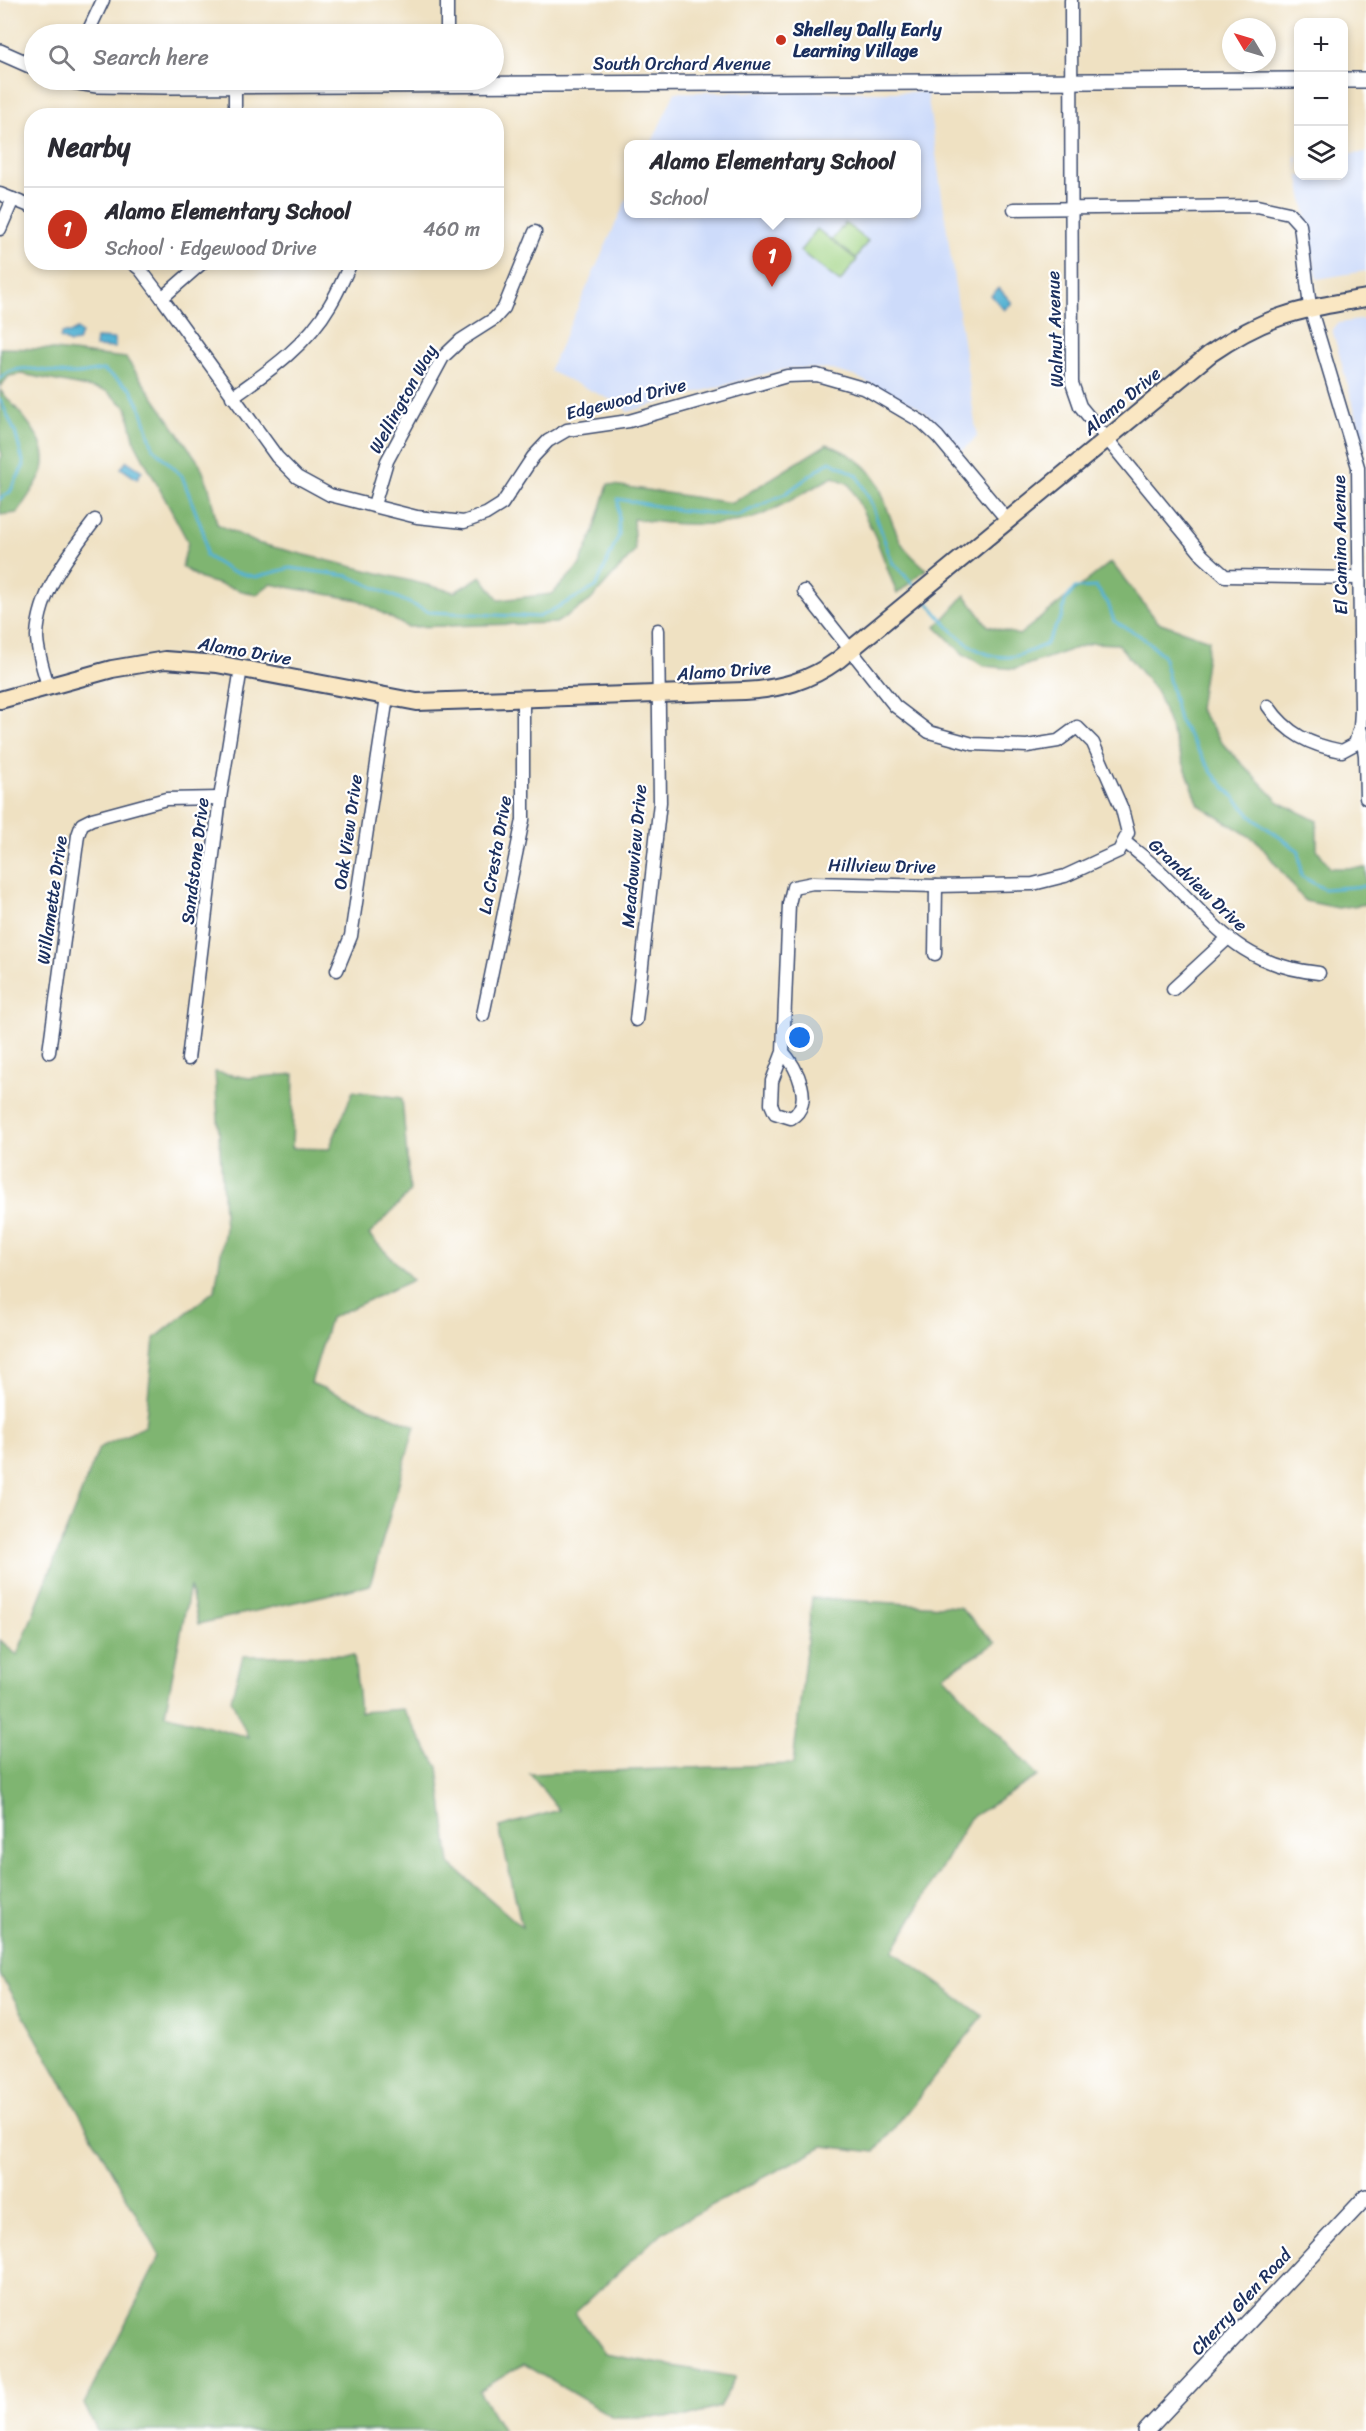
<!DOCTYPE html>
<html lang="en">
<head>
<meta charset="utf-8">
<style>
	:root { --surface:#fff; --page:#f7f7f7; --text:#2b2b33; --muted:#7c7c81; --line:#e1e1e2; --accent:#c8321e }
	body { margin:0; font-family:Sriracha,sans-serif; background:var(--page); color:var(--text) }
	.controls { position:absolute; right:18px; top:18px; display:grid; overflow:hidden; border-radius:12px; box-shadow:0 3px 9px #0003 }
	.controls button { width:54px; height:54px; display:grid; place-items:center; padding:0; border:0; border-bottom:2px solid var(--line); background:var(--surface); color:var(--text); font:30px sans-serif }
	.compass { position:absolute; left:1222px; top:18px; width:54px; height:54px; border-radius:50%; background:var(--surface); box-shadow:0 3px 9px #0003; rotate:308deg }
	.you { position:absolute; left:800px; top:1038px; width:21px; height:21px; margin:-15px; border:4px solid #fff; border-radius:50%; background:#1a73e8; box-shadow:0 0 0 9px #1a73e833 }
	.badge { display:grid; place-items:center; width:39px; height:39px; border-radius:50%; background:var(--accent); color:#fff; font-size:20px; font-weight:700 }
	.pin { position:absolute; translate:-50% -50px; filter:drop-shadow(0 2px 3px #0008) }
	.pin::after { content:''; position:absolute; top:32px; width:21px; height:18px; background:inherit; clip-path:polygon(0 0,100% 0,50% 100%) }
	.popup { position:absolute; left:624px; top:140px; width:297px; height:78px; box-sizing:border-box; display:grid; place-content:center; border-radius:12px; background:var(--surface); filter:drop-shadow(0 2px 4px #0005); font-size:20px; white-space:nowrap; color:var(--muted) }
	.popup b { font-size:22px; color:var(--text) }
	.popup::after { content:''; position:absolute; left:50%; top:100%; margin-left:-12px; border:12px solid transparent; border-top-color:var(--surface) }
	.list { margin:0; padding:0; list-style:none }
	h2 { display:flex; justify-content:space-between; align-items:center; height:78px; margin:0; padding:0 24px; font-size:26px }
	h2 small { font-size:20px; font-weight:400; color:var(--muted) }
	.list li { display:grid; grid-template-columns:39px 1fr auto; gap:18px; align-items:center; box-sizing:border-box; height:84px; padding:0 24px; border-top:2px solid var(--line) }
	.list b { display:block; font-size:22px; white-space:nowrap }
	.list p { margin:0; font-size:20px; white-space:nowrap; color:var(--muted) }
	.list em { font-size:20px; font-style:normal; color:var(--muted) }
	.icon { flex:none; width:33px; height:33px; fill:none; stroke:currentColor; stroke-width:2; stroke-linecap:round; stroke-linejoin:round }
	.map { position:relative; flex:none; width:1366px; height:2431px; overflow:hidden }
	.search { position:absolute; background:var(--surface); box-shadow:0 3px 9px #0003; left:24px; top:24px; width:480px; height:66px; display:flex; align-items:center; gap:15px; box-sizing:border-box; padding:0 21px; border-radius:33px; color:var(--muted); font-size:22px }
	.panel { position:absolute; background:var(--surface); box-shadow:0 3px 9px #0003; left:24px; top:108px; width:480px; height:162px; border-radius:24px }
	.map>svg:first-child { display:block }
</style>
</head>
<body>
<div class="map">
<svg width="1366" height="2431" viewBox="0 0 1366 2431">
	<rect width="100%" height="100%" fill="#fff"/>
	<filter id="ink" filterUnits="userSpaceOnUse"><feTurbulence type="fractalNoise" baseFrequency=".0167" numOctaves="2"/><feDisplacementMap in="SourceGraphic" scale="12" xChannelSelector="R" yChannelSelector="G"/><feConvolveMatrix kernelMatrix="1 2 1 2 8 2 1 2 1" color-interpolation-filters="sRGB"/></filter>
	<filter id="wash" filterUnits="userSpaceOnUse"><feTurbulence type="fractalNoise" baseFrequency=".008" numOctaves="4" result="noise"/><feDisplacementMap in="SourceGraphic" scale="24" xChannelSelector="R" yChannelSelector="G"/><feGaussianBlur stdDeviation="1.35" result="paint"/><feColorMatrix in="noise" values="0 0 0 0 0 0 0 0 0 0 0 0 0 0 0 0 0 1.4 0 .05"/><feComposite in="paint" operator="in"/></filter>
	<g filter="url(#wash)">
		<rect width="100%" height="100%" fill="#efe1c2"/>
		<g fill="#cddbfa">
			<polygon points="675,92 927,92 977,437 962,451 935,420 915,405 854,376 828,369 794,368 776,371 627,412 624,406 549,371 628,196 628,214 916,214 916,144 651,144"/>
			<polygon points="1366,153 1366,271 1317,279 1295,156 1298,156 1298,176 1344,176 1344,154"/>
			<polygon points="1366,319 1366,451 1332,329 1339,323"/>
		</g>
		<g fill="#9fd383" stroke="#5d8170" stroke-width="1.5">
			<polygon points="845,223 868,241 856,258 832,240"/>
			<polygon points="817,229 857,260 840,282 800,251"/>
		</g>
		<g fill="#7fb571" stroke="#4d7268" stroke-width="1.5">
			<path d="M0 348 45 349 126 358 200 464 209 487 217 524 257 543 455 592 481 576 499 600 552 594 579 566 594 531 608 484 732 503 827 444C890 470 875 491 901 542 906 552 918 561 926 569L897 594 875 536 849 484 833 477C813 487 769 515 750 519 712 528 670 524 633 519L635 551 590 601 556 623 407 627 359 600 270 584 256 595 201 579 182 567 188 542 135 443 127 408 106 391 22 374 9 376 0 387Z"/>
			<path d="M0 390C19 413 57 445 40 477 33 490 25 501 17 513L0 515V461L2 454 0 449Z"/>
			<polygon points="1111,562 1158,622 1209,640 1199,709 1223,744 1279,802 1317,821 1317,849 1330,868 1366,868 1366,904 1338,908 1305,901 1257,841 1199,805 1157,692 1118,644 1091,643 1015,669 984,666 963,654 936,627 965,595 988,626 1019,635"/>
			<polygon points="215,1072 249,1078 294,1074 292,1148 329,1149 353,1091 402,1098 410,1192 369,1235 413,1280 330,1318 311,1383 415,1426 370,1585 198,1624 190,1586 165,1714 248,1737 231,1699 243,1656 354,1655 360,1712 403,1709 438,1767 450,1864 522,1927 499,1827 559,1810 530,1774 793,1764 812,1598 959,1607 996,1643 943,1675 1038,1776 970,1818 893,1951 983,2016 875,2152 823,2146 662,2232 575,2313 604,2354 736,2377 719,2407 687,2417 613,2417 523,2364 479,2391 503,2431 97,2431 84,2404 160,2256 0,1974 0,1640 17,1655 99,1448 145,1426 154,1339 215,1290 225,1228"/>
		</g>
		<g fill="#54b2d3" stroke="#387098" stroke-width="1.5">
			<polygon points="999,288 1012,303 1004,310 991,295"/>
			<polygon points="77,329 81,333 78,342 70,343 60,338 62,333 70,333"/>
			<polygon points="96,338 115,339 115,348 95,347"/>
			<polygon points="127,461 142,471 137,479 121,468"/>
		</g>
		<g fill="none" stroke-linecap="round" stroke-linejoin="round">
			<g stroke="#54b2d3" stroke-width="3">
				<path d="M0 379C15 360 49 373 69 374 80 375 92 371 103 370L131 389 142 411 153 448 182 476 204 534 206 556 230 571 256 577 290 568 349 576 429 612 539 617 596 587 619 535 618 499 678 510 737 516 785 494 830 461 857 475 872 505 892 562 916 587"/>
				<polyline points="0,399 15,432 24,465 10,492 0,499"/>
				<path d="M924 597C944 623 971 659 1009 657 1020 657 1034 649 1045 645L1062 616 1065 601 1075 588 1096 587 1108 603 1114 621 1142 637 1163 655 1179 720 1213 774 1254 819 1299 851 1301 876 1324 889 1366 886"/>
			</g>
		</g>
	</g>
	<g filter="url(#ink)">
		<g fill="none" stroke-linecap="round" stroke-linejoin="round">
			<defs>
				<g id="minor">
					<polyline points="1071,0 1072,383 1080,406 1203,556 1225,576 1359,578"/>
					<polyline points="87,34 103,0"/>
					<polyline points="447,34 447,0"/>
					<polyline points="235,85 235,116"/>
					<polyline points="0,194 32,207"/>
					<path d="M1014 209 1257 206 1289 213 1300 225 1310 307 1358 467 1361 711 1360 727 1355 744 1342 751C1310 745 1287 734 1268 706"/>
					<polyline points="0,229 13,199"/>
					<polyline points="131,262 140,269 162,298 277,457 297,477 330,495 417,517 464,522 486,514 502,504 533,457 548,441 567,430 629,421 787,376 817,375 866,389 922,422 938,437 1008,521"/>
					<polyline points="162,298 203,262"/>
					<path d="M232 397C269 371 307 345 330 305 338 292 344 277 351 263"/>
					<polyline points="374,505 387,461 443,357 461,340 494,319 504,308 535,232"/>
					<path d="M48 686C44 671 37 652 37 636 39 592 69 554 95 520"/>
					<polyline points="1361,731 1365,755 1366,798"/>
					<path d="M1125 842C1138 853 1152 863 1164 875 1217 926 1239 965 1319 973"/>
					<polyline points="935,954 936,886"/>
					<polyline points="337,970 351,936 387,697"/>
					<polyline points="1173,989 1227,939"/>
					<polyline points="483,1015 523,820 523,700"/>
					<polyline points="636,1020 660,802 658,630"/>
					<polyline points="49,1052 78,835 82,824 92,819 166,799 220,798"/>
					<path d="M783 1052C797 1067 815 1104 791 1118L775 1113 771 1104 772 1081 783 1052 789 904 793 887 813 883 936 886 1033 884 1065 876 1119 851 1128 833 1122 809 1093 743 1077 727 1058 741 1027 746 973 744 929 732 895 706 804 591"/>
					<polyline points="188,1059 220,798 241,668"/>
				</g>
				<g id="tertiary">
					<polyline points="0,52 34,67"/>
					<polyline points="66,80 97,85 166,86 1298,80"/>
					<polyline points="1344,80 1366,80"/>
					<polyline points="1146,2431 1366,2197"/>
				</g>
				<path id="secondary" d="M0 700 112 669 165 660 217 664 417 702 744 691C780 689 809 681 838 660L1210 354C1268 314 1299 310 1366 298"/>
			</defs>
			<use href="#minor" stroke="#3b4a6d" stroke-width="15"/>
			<use href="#tertiary" stroke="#3b4a6d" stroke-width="18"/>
			<use href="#secondary" stroke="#3b4a6d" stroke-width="20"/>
			<use href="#minor" stroke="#fff" stroke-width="12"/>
			<use href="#tertiary" stroke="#fff" stroke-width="15"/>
			<use href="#secondary" stroke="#fae7c3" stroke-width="16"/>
		</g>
	</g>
	<circle fill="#c8321e" stroke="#fff" stroke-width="2" cx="781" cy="40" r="6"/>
	<g text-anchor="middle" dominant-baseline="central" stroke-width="4.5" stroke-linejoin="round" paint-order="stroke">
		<g font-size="18" font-weight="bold" fill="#1b2f5e" stroke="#fff" text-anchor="start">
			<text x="793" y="30">Shelley Dally Early<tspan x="793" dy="21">Learning Village</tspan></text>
		</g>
		<g font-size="18" fill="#1b2f5e" stroke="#fff">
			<text x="682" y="64">South Orchard Avenue</text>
			<text transform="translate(1055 329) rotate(-92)">Walnut Avenue</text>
			<text transform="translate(403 399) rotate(-61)">Wellington Way</text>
			<text transform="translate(626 399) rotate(-14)">Edgewood Drive</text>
			<text transform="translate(1122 401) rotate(-40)">Alamo Drive</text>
			<text transform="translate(1340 545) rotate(-91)">El Camino Avenue</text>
			<text transform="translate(245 651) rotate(10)">Alamo Drive</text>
			<text transform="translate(724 671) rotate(-4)">Alamo Drive</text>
			<text transform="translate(348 832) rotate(-82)">Oak View Drive</text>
			<text transform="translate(495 855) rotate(-80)">La Cresta Drive</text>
			<text transform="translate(634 856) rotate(-85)">Meadowview Drive</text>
			<text transform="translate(195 861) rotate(-83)">Sandstone Drive</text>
			<text transform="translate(882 866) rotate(1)">Hillview Drive</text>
			<text transform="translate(1198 885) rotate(43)">Grandview Drive</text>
			<text transform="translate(52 900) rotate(-82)">Willamette Drive</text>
			<text transform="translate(1241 2302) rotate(-47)">Cherry Glen Road</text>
		</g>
	</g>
</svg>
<div class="controls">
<button>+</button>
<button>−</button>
<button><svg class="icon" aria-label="layers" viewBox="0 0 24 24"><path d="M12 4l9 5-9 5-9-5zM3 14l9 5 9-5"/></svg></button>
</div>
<svg class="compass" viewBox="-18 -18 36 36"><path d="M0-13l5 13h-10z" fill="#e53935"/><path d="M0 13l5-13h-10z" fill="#7c7c81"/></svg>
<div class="you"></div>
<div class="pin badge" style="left:772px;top:287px">1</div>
<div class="popup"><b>Alamo Elementary School</b>School</div>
<div class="search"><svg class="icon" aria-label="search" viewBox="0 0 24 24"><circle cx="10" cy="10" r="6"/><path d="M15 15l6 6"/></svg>Search here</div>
<section class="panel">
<h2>Nearby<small></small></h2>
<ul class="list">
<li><span class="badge">1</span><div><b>Alamo Elementary School</b><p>School · Edgewood Drive</p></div><em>460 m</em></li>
</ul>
</section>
</div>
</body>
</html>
